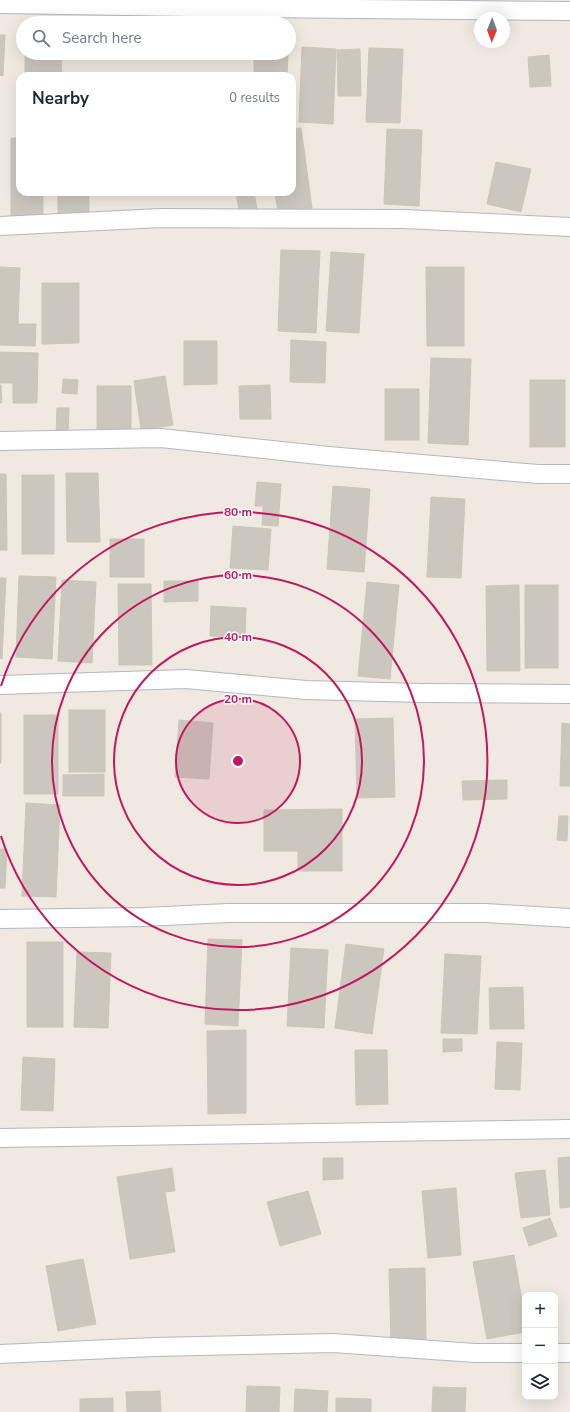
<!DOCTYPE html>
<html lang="en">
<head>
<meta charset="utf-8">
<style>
	:root { --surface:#fff; --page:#f6f6f7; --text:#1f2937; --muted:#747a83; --line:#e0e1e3 }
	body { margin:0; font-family:"Nunito Sans",sans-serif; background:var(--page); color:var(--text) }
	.controls { position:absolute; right:12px; bottom:12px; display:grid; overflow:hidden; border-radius:8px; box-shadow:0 4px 16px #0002 }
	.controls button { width:36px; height:36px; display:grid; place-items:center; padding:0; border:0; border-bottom:1px solid var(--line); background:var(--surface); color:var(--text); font:20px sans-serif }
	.compass { position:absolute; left:474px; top:12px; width:36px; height:36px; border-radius:50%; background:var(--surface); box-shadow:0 4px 16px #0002; rotate:181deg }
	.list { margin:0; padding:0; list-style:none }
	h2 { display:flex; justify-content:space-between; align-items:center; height:52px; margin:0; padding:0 16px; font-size:17px }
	h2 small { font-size:13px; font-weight:400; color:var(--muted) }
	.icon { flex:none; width:22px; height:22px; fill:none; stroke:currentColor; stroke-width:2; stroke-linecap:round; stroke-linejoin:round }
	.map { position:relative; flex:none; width:570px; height:1412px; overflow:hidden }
	.search { position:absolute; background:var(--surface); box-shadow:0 4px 16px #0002; left:16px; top:16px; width:280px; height:44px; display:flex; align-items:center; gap:10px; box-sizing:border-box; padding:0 14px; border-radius:22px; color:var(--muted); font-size:15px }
	.panel { position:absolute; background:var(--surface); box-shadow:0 4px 16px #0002; left:16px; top:72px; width:280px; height:124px; border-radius:12px }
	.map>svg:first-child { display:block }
</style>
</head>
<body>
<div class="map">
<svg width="570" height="1412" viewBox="0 0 570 1412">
	<rect width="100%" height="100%" fill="#efe9e1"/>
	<g fill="#cbc7bf" stroke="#cbc5ba">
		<polygon points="0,35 5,35 3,76 0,75"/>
		<polygon points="302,47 336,49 333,124 299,122"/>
		<polygon points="369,48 403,49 400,123 366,122"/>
		<polygon points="360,49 361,96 338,96 337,50"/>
		<polygon points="25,53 61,53 62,76 25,76"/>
		<polygon points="254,53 288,53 287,76 254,76"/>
		<polygon points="549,55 551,86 530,87 528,57"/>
		<polygon points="301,128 312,208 278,212 275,192 292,192 292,129"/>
		<polygon points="387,129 422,130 419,206 384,204"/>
		<polygon points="11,138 20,138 20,192 43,192 43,221 11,222"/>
		<polygon points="496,162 531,169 521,212 487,204"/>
		<rect x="58" y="192" width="31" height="24"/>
		<polygon points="236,192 254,192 257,209 239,211"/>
		<polygon points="281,250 320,251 316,333 278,331"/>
		<polygon points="331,252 364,254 359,333 326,331"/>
		<polygon points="0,267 20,268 18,324 36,324 35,346 0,345"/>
		<polygon points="426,267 464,267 464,346 427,346"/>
		<polygon points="42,283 79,283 79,343 42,344"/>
		<polygon points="291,340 326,342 325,383 290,382"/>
		<polygon points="184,341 217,341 217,384 184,385"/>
		<polygon points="0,352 38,353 37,403 13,403 13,383 0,383"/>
		<polygon points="431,358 471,359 468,445 428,443"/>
		<polygon points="165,376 173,425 141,430 134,381"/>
		<polygon points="63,379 78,380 77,394 62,393"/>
		<rect x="530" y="380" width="35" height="67"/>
		<polygon points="0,385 1,385 2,403 0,403"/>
		<polygon points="270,385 271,419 240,419 239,386"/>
		<polygon points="97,386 131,386 131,431 97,432"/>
		<rect x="385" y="389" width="34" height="51"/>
		<polygon points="57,408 69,408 68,436 56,436"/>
		<polygon points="66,473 98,473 100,542 67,542"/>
		<polygon points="0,474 6,474 7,550 0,550"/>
		<rect x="22" y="475" width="32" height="79"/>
		<polygon points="257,482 281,484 278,526 262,525 263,506 255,506"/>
		<polygon points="333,486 370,489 364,572 327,569"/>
		<polygon points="431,497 465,499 461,578 427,577"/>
		<polygon points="233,526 271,529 268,570 230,568"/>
		<rect x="110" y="539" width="34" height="38"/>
		<polygon points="19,576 56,577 52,659 16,657"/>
		<polygon points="0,578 6,578 2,659 0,658"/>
		<polygon points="62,580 96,582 92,663 58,661"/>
		<polygon points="164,581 198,581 198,601 164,602"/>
		<polygon points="367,582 399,585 390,679 358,676"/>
		<polygon points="118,584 151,584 152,665 119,665"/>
		<polygon points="519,585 520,671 487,671 486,586"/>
		<rect x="525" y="585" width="33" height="83"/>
		<polygon points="211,606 246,608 245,637 210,636"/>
		<rect x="69" y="710" width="36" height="62"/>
		<rect x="0" y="713" width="1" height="50"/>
		<rect x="24" y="715" width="34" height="79"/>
		<polygon points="393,718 395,797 357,798 355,719"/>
		<polygon points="179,720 213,723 209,779 175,777"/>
		<polygon points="562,723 570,724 570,786 560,786"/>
		<polygon points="104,774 104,796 63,796 63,775"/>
		<polygon points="507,780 507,799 463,800 462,781"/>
		<polygon points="26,803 60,805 56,897 22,896"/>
		<polygon points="342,809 342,871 298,871 298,851 264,851 264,810"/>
		<polygon points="559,816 568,816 567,841 557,840"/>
		<polygon points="0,849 7,849 5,888 0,888"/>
		<polygon points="208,939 242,940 238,1026 205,1024"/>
		<rect x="27" y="942" width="36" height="85"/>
		<polygon points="346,944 384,949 372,1034 335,1028"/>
		<polygon points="291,948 328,950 324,1028 287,1026"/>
		<polygon points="77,952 111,953 108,1028 74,1027"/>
		<polygon points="445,954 481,956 477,1034 441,1033"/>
		<polygon points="523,987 524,1029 490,1029 489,988"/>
		<polygon points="246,1030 246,1113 208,1114 207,1031"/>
		<polygon points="443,1039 462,1039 462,1051 443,1052"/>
		<polygon points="497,1042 522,1043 520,1090 495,1089"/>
		<polygon points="355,1050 387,1050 388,1104 356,1105"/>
		<polygon points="23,1057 55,1059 53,1111 21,1110"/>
		<polygon points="570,1157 570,1207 560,1208 558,1158"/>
		<polygon points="323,1158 343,1158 343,1179 323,1180"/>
		<polygon points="172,1168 175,1191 165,1192 175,1252 130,1259 117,1177"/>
		<polygon points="545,1170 550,1215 521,1218 515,1173"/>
		<polygon points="456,1188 461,1255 428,1258 422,1191"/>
		<polygon points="308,1191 321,1234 280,1246 267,1202"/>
		<polygon points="550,1218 557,1236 529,1246 523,1228"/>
		<polygon points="514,1255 525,1317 525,1332 487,1339 473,1262"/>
		<polygon points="83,1259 96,1324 58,1331 46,1266"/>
		<polygon points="425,1268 426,1342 391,1342 389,1269"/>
		<polygon points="247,1386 280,1387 279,1412 246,1412"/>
		<polygon points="433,1387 466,1388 465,1412 432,1412"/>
		<polygon points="295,1389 328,1391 327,1412 294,1412"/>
		<polygon points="160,1391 161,1412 127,1412 126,1392"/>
		<polygon points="113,1398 113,1412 80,1412 80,1399"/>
		<polygon points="336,1398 371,1399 371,1412 336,1412"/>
	</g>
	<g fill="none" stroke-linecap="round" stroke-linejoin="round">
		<defs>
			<g id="minor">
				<polyline points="0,4 251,8 570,11"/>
				<polyline points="0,226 161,218 404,219 570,227"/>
				<polyline points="0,441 161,438 328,456 538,474 570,474"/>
				<polyline points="0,685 186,679 306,690 423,693 570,694"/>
				<polyline points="0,919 144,917 228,913 486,913 570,918"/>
				<polyline points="0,1138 570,1129"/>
				<polyline points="555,1353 570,1353"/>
				<polyline points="0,1354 154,1347 333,1343 475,1353 525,1353"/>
			</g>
		</defs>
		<use href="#minor" stroke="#b4b7c1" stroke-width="20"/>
		<use href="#minor" stroke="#fff" stroke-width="18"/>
	</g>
	<circle cx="238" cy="761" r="62" fill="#c2185b" fill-opacity=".12"/>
	<g fill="none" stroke="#c2185b" stroke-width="2">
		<circle cx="238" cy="761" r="62"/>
		<circle cx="238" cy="761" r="124"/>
		<circle cx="238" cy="761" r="186"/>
		<path d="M1 686A249 249 0 1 1 1 836"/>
	</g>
	<circle cx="238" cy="761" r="6" fill="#c2185b" stroke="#fff" stroke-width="2"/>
	<g font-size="12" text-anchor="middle" font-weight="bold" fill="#c2185b" stroke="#fff" stroke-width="3" stroke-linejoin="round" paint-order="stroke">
		<text x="238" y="516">80 m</text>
		<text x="238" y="579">60 m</text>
		<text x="238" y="641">40 m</text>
		<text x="238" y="703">20 m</text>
	</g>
</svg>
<div class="controls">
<button>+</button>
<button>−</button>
<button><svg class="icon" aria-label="layers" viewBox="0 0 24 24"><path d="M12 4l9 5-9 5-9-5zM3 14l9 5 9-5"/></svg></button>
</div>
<svg class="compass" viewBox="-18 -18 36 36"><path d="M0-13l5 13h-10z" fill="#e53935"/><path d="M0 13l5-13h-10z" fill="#747a83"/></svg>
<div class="search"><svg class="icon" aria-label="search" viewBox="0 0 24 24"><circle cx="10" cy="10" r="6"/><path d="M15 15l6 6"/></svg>Search here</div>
<section class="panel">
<h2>Nearby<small>0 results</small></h2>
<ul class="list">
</ul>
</section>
</div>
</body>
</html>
